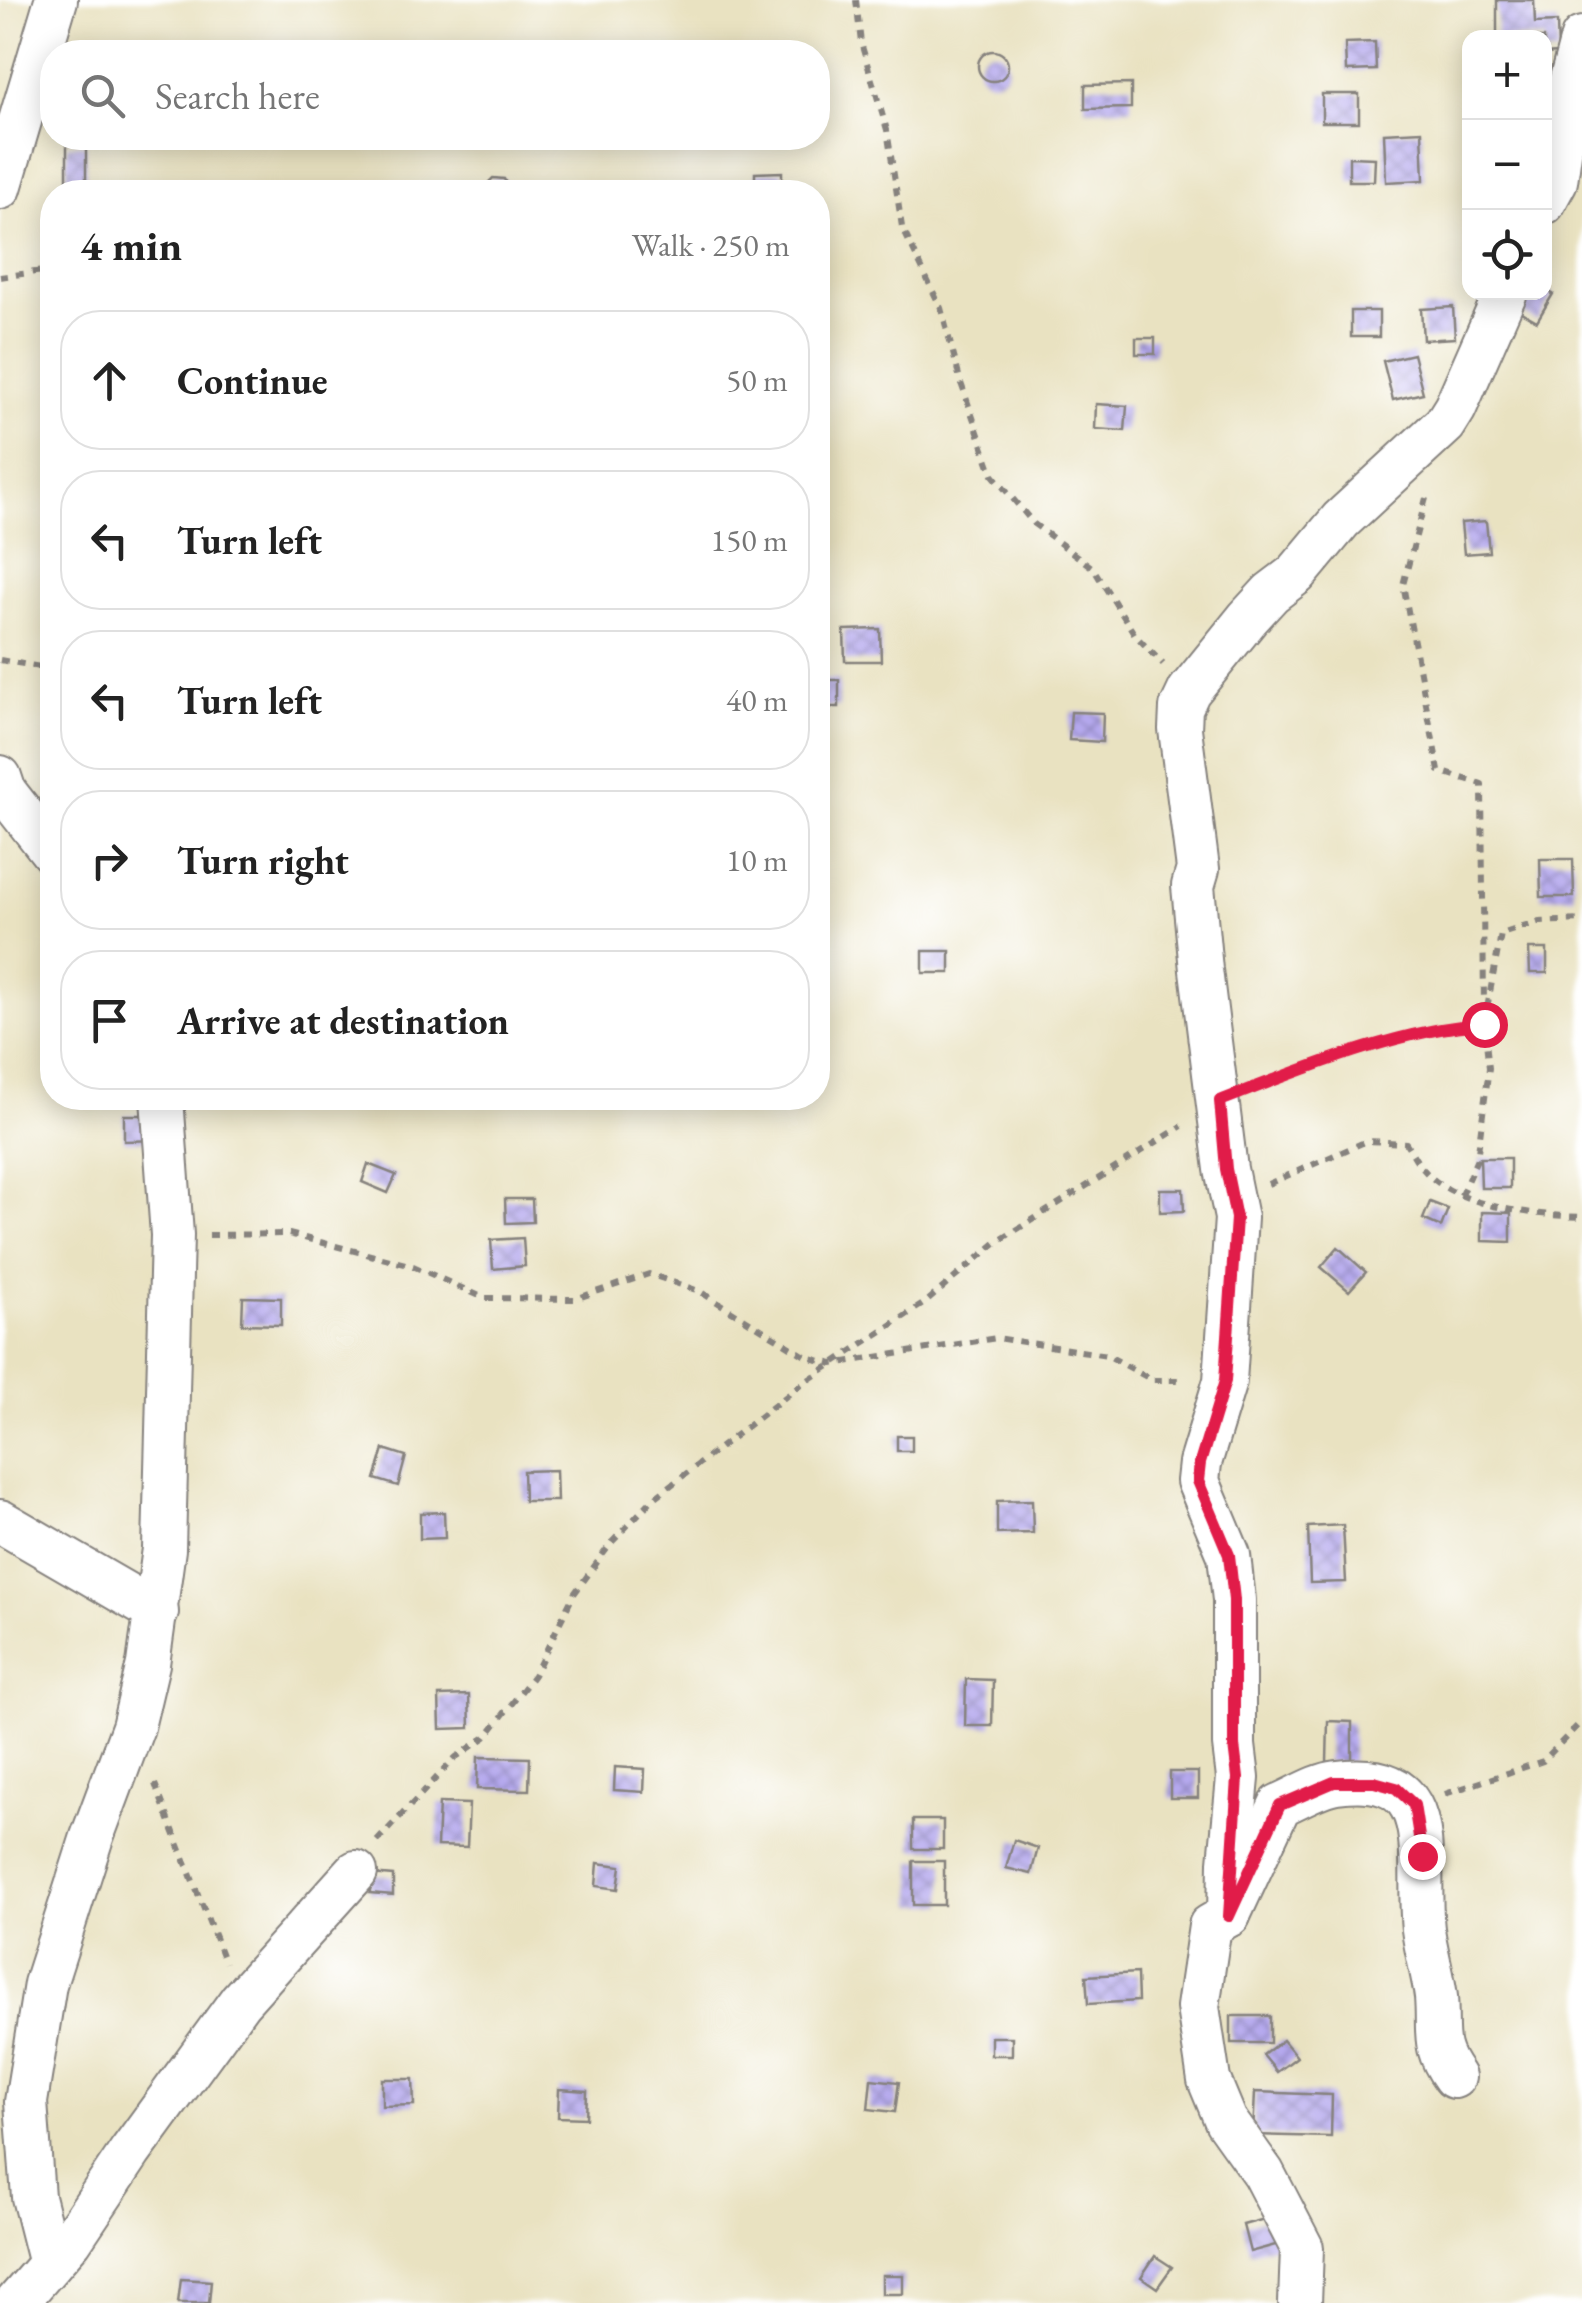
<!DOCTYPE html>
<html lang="en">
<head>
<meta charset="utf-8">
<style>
	:root { --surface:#fff; --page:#f6f6f6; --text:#222; --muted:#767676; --line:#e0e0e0 }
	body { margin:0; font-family:"EB Garamond",serif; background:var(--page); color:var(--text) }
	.controls { position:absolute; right:30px; top:30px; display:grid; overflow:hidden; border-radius:20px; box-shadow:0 5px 25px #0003 }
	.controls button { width:90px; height:90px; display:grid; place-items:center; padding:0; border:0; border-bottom:2px solid var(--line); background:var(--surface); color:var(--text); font:50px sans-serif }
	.stop { position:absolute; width:30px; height:30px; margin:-22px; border:8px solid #e11d48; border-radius:50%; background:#fff }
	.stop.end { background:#e11d48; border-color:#fff; box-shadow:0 2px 10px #0008 }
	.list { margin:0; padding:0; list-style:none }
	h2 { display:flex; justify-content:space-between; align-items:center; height:130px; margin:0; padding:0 40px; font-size:42px }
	h2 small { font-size:32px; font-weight:400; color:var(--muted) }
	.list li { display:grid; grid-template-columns:65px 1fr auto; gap:30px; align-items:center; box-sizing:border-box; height:140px; margin:0 20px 20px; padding:0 20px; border:2px solid var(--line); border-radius:40px }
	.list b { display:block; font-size:38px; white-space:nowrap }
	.list em { font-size:32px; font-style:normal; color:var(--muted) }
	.icon { flex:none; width:55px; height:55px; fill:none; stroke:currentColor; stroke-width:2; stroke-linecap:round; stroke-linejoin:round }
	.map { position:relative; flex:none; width:1582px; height:2303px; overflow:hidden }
	.search { position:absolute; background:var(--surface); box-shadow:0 5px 25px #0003; left:40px; top:40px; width:790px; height:110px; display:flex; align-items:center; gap:25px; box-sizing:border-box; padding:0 35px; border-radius:40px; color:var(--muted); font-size:38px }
	.panel { position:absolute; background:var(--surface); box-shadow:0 5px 25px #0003; left:40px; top:180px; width:790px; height:930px; border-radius:40px }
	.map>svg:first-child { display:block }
</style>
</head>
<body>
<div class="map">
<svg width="1582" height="2303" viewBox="0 0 1582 2303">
	<defs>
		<pattern id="building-cross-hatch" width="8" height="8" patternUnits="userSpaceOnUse" patternTransform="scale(2.5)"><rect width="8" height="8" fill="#b5a9ee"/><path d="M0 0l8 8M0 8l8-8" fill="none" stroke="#9389c2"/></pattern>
	</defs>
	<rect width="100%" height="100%" fill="#fff"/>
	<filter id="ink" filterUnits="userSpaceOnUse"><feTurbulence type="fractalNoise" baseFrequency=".01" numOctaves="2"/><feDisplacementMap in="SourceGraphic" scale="20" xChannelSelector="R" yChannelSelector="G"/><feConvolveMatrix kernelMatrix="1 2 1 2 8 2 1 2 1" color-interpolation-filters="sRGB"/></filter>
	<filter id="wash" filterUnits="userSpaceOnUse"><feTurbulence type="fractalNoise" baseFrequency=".0048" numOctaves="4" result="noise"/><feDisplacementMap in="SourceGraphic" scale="40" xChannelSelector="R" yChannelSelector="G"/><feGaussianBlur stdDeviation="2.25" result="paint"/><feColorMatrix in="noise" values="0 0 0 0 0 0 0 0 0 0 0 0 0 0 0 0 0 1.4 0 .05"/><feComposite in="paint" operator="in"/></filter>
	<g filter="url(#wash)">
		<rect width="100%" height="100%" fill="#e9e2c1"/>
		<g id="blocks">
			<g fill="url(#building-cross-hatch)">
				<polygon points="1497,0 1534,0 1535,23 1557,22 1558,53 1544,54 1544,38 1497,38"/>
				<polygon points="1375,42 1376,70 1346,71 1345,43"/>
				<circle cx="993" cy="66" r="15"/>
				<polygon points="1131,84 1131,108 1085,109 1085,85"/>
				<rect x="1322" y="94" width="37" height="28"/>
				<polygon points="1422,131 1424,180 1386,182 1384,133"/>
				<rect x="67" y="145" width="19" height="36"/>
				<polygon points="1349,157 1375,158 1374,181 1349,181"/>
				<polygon points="782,172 782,192 755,192 755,173"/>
				<polygon points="493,178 504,179 510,192 485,192 486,185"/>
				<polygon points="1544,289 1553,294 1537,321 1514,308 1523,292 1544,292"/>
				<polygon points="1453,307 1455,338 1423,340 1421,309"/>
				<rect x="1351" y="311" width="28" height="26"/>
				<rect x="1136" y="338" width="19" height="16"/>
				<polygon points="1413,354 1423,393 1393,400 1383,361"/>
				<polygon points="1096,404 1127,406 1125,431 1095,429"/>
				<polygon points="1486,521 1489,552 1464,554 1461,523"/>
				<polygon points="880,629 881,661 845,661 844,630"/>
				<rect x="818" y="680" width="21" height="27"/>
				<polygon points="1071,712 1103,713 1102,742 1069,740"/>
				<polygon points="1540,859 1573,859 1574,897 1541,897"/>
				<polygon points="1529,949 1547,949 1547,973 1530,973"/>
				<rect x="923" y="951" width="27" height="22"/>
				<polygon points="124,1115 162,1115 162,1140 124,1141"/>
				<polygon points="1480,1158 1510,1158 1510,1188 1481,1188"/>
				<polygon points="368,1164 396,1175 388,1193 362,1182"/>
				<polygon points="1160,1189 1183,1189 1184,1211 1160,1212"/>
				<polygon points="505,1199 532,1199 533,1222 506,1223"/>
				<polygon points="1430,1202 1448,1209 1441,1227 1423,1219"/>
				<polygon points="1482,1212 1511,1213 1511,1242 1482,1241"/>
				<polygon points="523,1238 525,1266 493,1269 491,1240"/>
				<polygon points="1338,1247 1366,1272 1349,1291 1321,1267"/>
				<polygon points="243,1297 281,1298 281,1325 242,1324"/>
				<rect x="897" y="1436" width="15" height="15"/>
				<polygon points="384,1449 406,1456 398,1486 375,1479"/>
				<polygon points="556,1470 557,1501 524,1501 523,1471"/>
				<polygon points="1032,1500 1033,1533 997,1534 997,1501"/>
				<polygon points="444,1512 445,1538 420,1539 420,1513"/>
				<polygon points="1343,1525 1346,1582 1310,1583 1308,1527"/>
				<polygon points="966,1679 993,1680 992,1726 965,1726"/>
				<polygon points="469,1695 470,1728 440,1729 439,1696"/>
				<polygon points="1328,1721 1352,1722 1352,1762 1327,1762"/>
				<polygon points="478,1757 530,1758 529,1790 477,1789"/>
				<polygon points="615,1767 645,1769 644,1792 614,1790"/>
				<rect x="1170" y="1772" width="28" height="26"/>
				<polygon points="439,1803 469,1804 467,1847 437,1846"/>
				<rect x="913" y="1820" width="30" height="29"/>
				<polygon points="1014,1840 1038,1848 1031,1874 1006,1868"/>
				<rect x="913" y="1861" width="31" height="44"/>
				<polygon points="598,1863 621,1866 618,1889 596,1886"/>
				<polygon points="370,1874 393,1876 393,1895 370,1893"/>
				<polygon points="1137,1973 1138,2001 1088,2004 1086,1976"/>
				<rect x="1231" y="2016" width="39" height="27"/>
				<rect x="991" y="2037" width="21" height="18"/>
				<polygon points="1283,2040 1297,2057 1277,2072 1263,2055"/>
				<polygon points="382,2079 413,2079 414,2105 382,2106"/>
				<polygon points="871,2079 899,2082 895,2112 868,2109"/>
				<polygon points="559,2089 587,2091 586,2118 558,2117"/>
				<polygon points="1255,2092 1332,2095 1331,2137 1253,2135"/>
				<polygon points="1272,2217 1279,2244 1250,2252 1243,2225"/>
				<polygon points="1155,2256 1172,2267 1157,2288 1141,2277"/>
				<rect x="882" y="2275" width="21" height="19"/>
				<polygon points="181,2279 211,2281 209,2303 178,2303"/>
			</g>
		</g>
	</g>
	<g filter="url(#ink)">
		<use href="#blocks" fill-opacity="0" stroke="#86827e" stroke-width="2.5"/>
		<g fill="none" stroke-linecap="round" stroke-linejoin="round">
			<defs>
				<g id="minor">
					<polyline points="0,188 56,0"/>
					<polyline points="1544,203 1556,181 1570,83 1582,38"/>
					<polyline points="0,777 5,792 52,852"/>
					<polyline points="0,1521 157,1612"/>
					<polyline points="1229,1915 1230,1862 1238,1778 1234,1745 1234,1600 1229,1555 1198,1481 1200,1463 1225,1381 1236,1218 1226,1169 1201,970 1193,886 1198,869 1180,729 1181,708 1189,691 1248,618 1271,593 1296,574 1341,520 1445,424 1455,408 1506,292"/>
					<polyline points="50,2264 33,2197 26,2102 45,1984 92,1837 133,1727 148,1664 164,1549 172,1235 162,1098"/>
					<polyline points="16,2303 71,2240 130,2152 240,2001 356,1872"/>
					<path d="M1300 2303 1302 2248 1263 2173 1226 2121 1209 2080 1198 2007 1210 1926 1229 1915 1280 1805C1297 1798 1319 1784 1337 1782 1445 1768 1415 1859 1423 1929 1426 1952 1433 1974 1436 1997 1439 2034 1431 2045 1454 2077"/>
				</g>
			</defs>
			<use href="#minor" stroke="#86827e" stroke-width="46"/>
			<g stroke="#86827e" stroke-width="6" stroke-dasharray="8 8" stroke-linecap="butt">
				<polyline points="856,0 861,43 887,130 902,227 941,308 961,383 993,475 1034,524 1093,568 1135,635 1163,664"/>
				<polyline points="0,277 50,270 52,272"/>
				<polyline points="1426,498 1403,585 1439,771 1482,784 1484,1008"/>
				<polyline points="0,660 52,669"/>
				<path d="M1255 1088C1325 1061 1409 1028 1484 1024L1501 934 1539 922 1582 920"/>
				<path d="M1268 1184 1367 1141 1406 1143C1412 1152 1417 1163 1424 1170 1457 1208 1535 1215 1582 1217"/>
				<polyline points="1461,1195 1477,1159 1489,1068 1484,1025"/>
				<polyline points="209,1235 289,1234 413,1266 484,1298 575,1299 649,1274 699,1291 807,1357 833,1364 997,1338 1107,1355 1152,1380 1183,1380"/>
				<polyline points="155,1784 225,1963"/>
				<polyline points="1445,1794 1543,1761 1582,1721"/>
				<polyline points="377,1841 456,1757 486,1737 534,1675 574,1594 612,1542 652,1500 802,1384 926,1302 997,1242 1182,1126"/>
			</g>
			<use href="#minor" stroke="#fff" stroke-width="42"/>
		</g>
	</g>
	<g fill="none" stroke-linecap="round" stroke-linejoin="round" filter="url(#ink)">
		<path stroke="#e11d48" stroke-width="12" d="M1422 1856 1414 1805 1396 1788 1374 1782H1334L1280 1805 1229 1916 1238 1778 1234 1745V1600L1229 1555 1198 1481 1200 1463 1225 1381 1236 1218 1226 1169 1220 1101C1298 1071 1401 1028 1484 1024"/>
	</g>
</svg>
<div class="controls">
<button>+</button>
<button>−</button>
<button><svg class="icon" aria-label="locate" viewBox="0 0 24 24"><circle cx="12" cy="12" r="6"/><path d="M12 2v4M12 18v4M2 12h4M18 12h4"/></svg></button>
</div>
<div class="stop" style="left:1484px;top:1024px"></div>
<div class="stop end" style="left:1422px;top:1856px"></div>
<div class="search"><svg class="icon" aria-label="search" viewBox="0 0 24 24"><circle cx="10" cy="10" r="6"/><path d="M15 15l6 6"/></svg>Search here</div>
<section class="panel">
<h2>4 min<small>Walk · 250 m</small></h2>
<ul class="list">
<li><svg class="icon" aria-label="ahead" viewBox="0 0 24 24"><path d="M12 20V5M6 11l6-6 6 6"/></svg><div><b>Continue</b></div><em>50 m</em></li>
<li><svg class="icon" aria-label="left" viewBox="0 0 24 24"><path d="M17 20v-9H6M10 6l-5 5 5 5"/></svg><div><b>Turn left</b></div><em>150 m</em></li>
<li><svg class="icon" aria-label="left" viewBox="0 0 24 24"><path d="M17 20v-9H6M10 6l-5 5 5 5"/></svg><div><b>Turn left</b></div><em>40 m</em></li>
<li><svg class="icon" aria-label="right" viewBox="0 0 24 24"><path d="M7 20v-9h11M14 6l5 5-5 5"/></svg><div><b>Turn right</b></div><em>10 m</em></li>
<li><svg class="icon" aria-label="arrive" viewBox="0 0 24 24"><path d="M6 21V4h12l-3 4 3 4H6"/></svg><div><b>Arrive at destination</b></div></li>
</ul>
</section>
</div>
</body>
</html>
